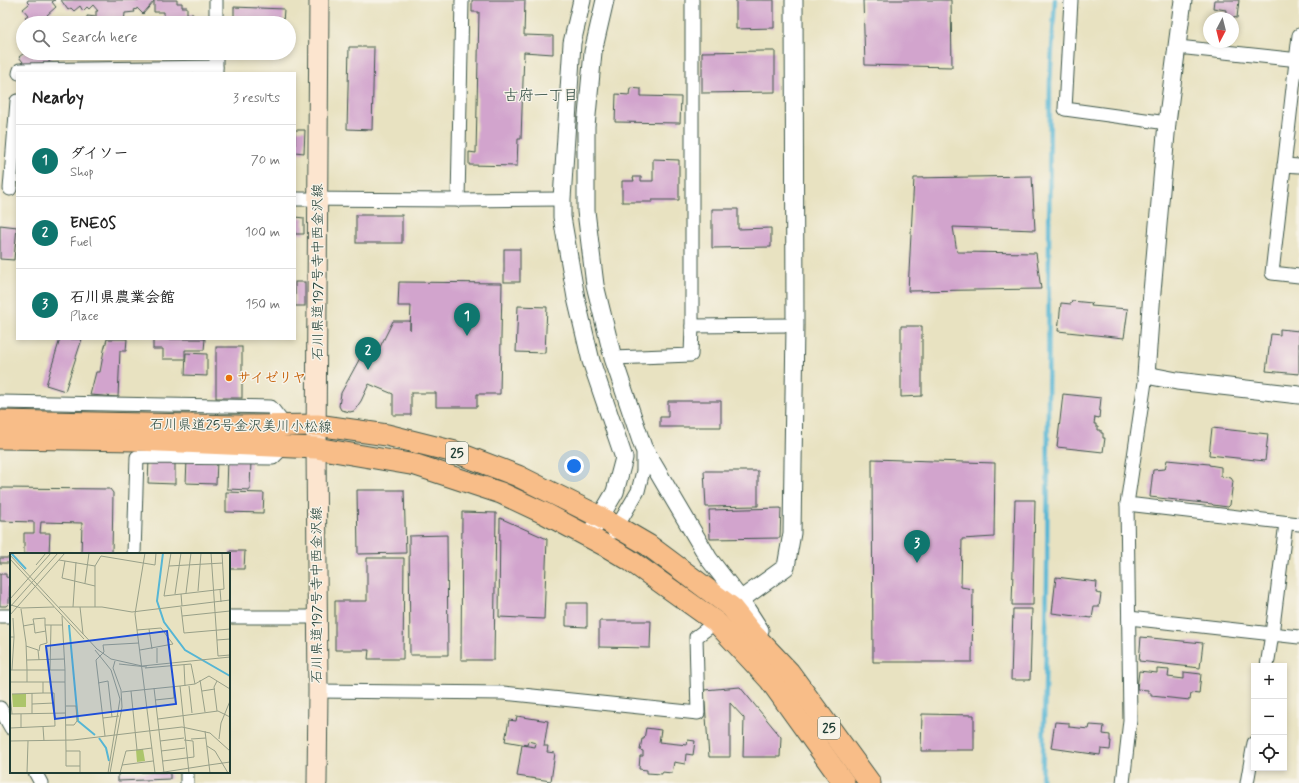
<!DOCTYPE html>
<html lang="en">
<head>
<meta charset="utf-8">
<style>
	:root { --surface:#fff; --page:#f6f6f6; --text:#222; --muted:#767676; --line:#e0e0e0; --accent:#0f766e }
	body { margin:0; font-family:Mynerve,"Klee One",sans-serif; background:var(--page); color:var(--text) }
	.controls { position:absolute; right:12px; bottom:12px; display:grid; overflow:hidden; border-radius:0px; box-shadow:0 2px 6px #0003 }
	.controls button { width:36px; height:36px; display:grid; place-items:center; padding:0; border:0; border-bottom:1px solid var(--line); background:var(--surface); color:var(--text); font:20px sans-serif }
	.compass { position:absolute; left:1203px; top:12px; width:36px; height:36px; border-radius:50%; background:var(--surface); box-shadow:0 2px 6px #0003; rotate:187deg }
	.you { position:absolute; left:574px; top:466px; width:14px; height:14px; margin:-10px; border:3px solid #fff; border-radius:50%; background:#1a73e8; box-shadow:0 0 0 6px #1a73e833 }
	.badge { display:grid; place-items:center; width:26px; height:26px; border-radius:50%; background:var(--accent); color:#fff; font-size:13px; font-weight:700 }
	.pin { position:absolute; translate:-50% -33px; filter:drop-shadow(0 1px 2px #0008) }
	.pin::after { content:''; position:absolute; top:21px; width:14px; height:12px; background:inherit; clip-path:polygon(0 0,100% 0,50% 100%) }
	.list { margin:0; padding:0; list-style:none }
	h2 { display:flex; justify-content:space-between; align-items:center; height:52px; margin:0; padding:0 16px; font-size:17px }
	h2 small { font-size:13px; font-weight:400; color:var(--muted) }
	.list li { display:grid; grid-template-columns:26px 1fr auto; gap:12px; align-items:center; box-sizing:border-box; height:72px; padding:0 16px; border-top:1px solid var(--line) }
	.list b { display:block; font-size:15px; white-space:nowrap }
	.list p { margin:0; font-size:13px; white-space:nowrap; color:var(--muted) }
	.list em { font-size:13px; font-style:normal; color:var(--muted) }
	.icon { flex:none; width:22px; height:22px; fill:none; stroke:currentColor; stroke-width:2; stroke-linecap:round; stroke-linejoin:round }
	.map { position:relative; flex:none; width:1299px; height:783px; overflow:hidden }
	.search { position:absolute; background:var(--surface); box-shadow:0 2px 6px #0003; left:16px; top:16px; width:280px; height:44px; display:flex; align-items:center; gap:10px; box-sizing:border-box; padding:0 14px; border-radius:22px; color:var(--muted); font-size:15px }
	.panel { position:absolute; background:var(--surface); box-shadow:0 2px 6px #0003; left:16px; top:72px; width:280px; height:268px; border-radius:0px }
	.map>svg:first-child { display:block }
</style>
</head>
<body>
<div class="map">
<svg width="1299" height="783" viewBox="0 0 1299 783">
	<rect width="100%" height="100%" fill="#f7f3e8"/>
	<filter id="ink" filterUnits="userSpaceOnUse"><feTurbulence type="fractalNoise" baseFrequency=".025" numOctaves="2"/><feDisplacementMap in="SourceGraphic" scale="8" xChannelSelector="R" yChannelSelector="G"/><feConvolveMatrix kernelMatrix="1 2 1 2 8 2 1 2 1" color-interpolation-filters="sRGB"/></filter>
	<filter id="wash" filterUnits="userSpaceOnUse"><feTurbulence type="fractalNoise" baseFrequency=".012" numOctaves="4" result="noise"/><feDisplacementMap in="SourceGraphic" scale="16" xChannelSelector="R" yChannelSelector="G"/><feGaussianBlur stdDeviation="0.9" result="paint"/><feColorMatrix in="noise" values="0 0 0 0 0 0 0 0 0 0 0 0 0 0 0 0 0 1.4 0 .05"/><feComposite in="paint" operator="in"/></filter>
	<g filter="url(#wash)">
		<rect width="100%" height="100%" fill="#e8e2c1"/>
		<g fill="none" stroke-linecap="round" stroke-linejoin="round">
			<polyline stroke="#56b6d4" stroke-width="4.5" points="1042,783 1045,689 1047,577 1050,82 1055,0"/>
		</g>
		<g id="blocks">
			<g fill="#d2a4cd">
				<polygon points="28,0 55,0 52,2 56,7 47,15 54,23 24,23 28,20 25,17 28,15 23,9 29,4 27,2"/>
				<polygon points="61,0 177,0 177,3 182,3 182,7 187,7 187,14 193,14 193,19 198,19 198,23 164,23 164,12 154,12 154,1 143,14 137,8 137,9 134,10 135,12 125,13 124,23 83,23 83,22 87,22 87,16 96,17 96,11 98,11 93,5 89,9 87,7 83,11 80,6 74,11 71,8 68,10"/>
				<polygon points="472,0 525,0 524,35 553,36 553,54 524,52 521,139 518,139 517,166 469,165 469,152 476,153 479,12 472,12"/>
				<polygon points="736,0 774,0 774,28 736,29"/>
				<polygon points="863,0 951,0 952,67 865,65"/>
				<polygon points="1214,0 1239,0 1237,18 1225,16 1226,10 1213,8"/>
				<polygon points="234,7 284,9 283,23 234,23"/>
				<polygon points="349,47 374,47 372,130 347,129"/>
				<polygon points="763,51 775,51 775,92 702,93 702,52"/>
				<polygon points="24,53 52,53 52,59 45,65 23,66 21,63 23,62 19,57"/>
				<polygon points="188,53 209,53 209,55 190,55"/>
				<polygon points="630,88 641,89 641,96 681,97 680,123 615,122 616,94 629,95"/>
				<polygon points="295,130 305,130 304,153 295,152"/>
				<polygon points="653,159 679,160 679,200 652,200 653,202 622,202 622,181 634,181 633,177 641,177 641,181 653,181"/>
				<polygon points="1032,176 1035,230 953,227 957,252 1036,253 1041,289 908,291 914,178"/>
				<polygon points="712,209 738,209 738,229 771,228 771,247 712,248"/>
				<rect x="356" y="215" width="46" height="28"/>
				<polygon points="295,217 304,218 304,234 295,234"/>
				<polygon points="0,225 17,227 14,260 0,259"/>
				<rect x="504" y="249" width="16" height="33"/>
				<rect x="295" y="282" width="10" height="24"/>
				<polygon points="399,282 502,283 500,394 477,394 477,407 436,407 436,393 411,393 411,415 393,415 393,394 369,384 361,401 354,411 350,412 341,410 339,406 341,393 366,347 378,351 393,321 410,321 410,330 411,306 398,306"/>
				<polygon points="1072,301 1092,303 1091,306 1128,309 1124,338 1058,331 1061,303 1071,304"/>
				<polygon points="518,306 547,307 545,353 516,352"/>
				<polygon points="901,326 922,326 922,396 901,397"/>
				<polygon points="1280,329 1299,331 1299,374 1266,371 1271,334 1280,335"/>
				<polygon points="60,339 82,339 65,391 46,385"/>
				<polygon points="107,339 127,339 126,351 120,351 118,397 90,395 96,372 100,372 104,350"/>
				<polygon points="153,339 205,339 204,350 185,350 185,359 163,359 163,349 153,349"/>
				<rect x="216" y="347" width="26" height="51"/>
				<polygon points="186,353 207,354 207,376 185,375"/>
				<polygon points="1063,394 1101,398 1099,418 1095,417 1094,424 1096,424 1096,427 1098,427 1098,430 1101,430 1101,433 1103,433 1103,438 1105,438 1103,452 1057,447"/>
				<polygon points="668,401 721,401 721,427 660,427 660,417 668,417"/>
				<polygon points="1212,428 1268,434 1265,461 1209,455"/>
				<polygon points="228,459 251,460 250,490 227,489"/>
				<polygon points="872,459 995,463 994,537 962,539 961,587 973,589 972,662 873,662"/>
				<polygon points="149,460 175,461 175,484 148,483"/>
				<polygon points="187,460 217,461 216,484 186,483"/>
				<polygon points="1167,460 1209,464 1209,465 1221,467 1221,476 1231,478 1233,481 1230,505 1228,507 1213,505 1212,504 1150,497 1153,470 1165,469"/>
				<polygon points="704,471 758,471 758,506 706,507"/>
				<polygon points="0,488 110,489 113,493 112,554 81,554 82,523 41,522 40,533 50,533 49,554 24,554 24,533 34,533 34,522 0,521"/>
				<polygon points="357,490 404,490 406,553 358,554"/>
				<polygon points="226,492 264,493 263,513 226,512"/>
				<polygon points="1015,500 1035,500 1033,605 1012,605"/>
				<polygon points="781,508 780,538 710,539 709,510"/>
				<polygon points="462,512 496,513 494,660 461,660"/>
				<polygon points="500,518 547,539 544,619 499,617"/>
				<polygon points="447,535 448,655 410,655 409,536"/>
				<polygon points="230,551 245,551 244,569 229,569"/>
				<rect x="0" y="558" width="11" height="5"/>
				<polygon points="367,558 404,558 403,659 368,659 369,650 335,650 335,601 367,601"/>
				<polygon points="0,574 6,574 6,577 10,578 9,603 6,606 0,606"/>
				<polygon points="1056,577 1097,582 1096,593 1101,594 1099,607 1094,607 1092,618 1052,613"/>
				<polygon points="566,603 587,603 587,627 566,626"/>
				<polygon points="1013,609 1032,609 1030,680 1011,680"/>
				<polygon points="599,621 651,621 650,648 599,647"/>
				<polygon points="1141,637 1203,643 1200,668 1139,661"/>
				<polygon points="1157,669 1169,670 1168,677 1184,679 1184,672 1201,674 1199,694 1191,693 1190,700 1151,696 1151,693 1148,693 1148,690 1137,689 1139,671 1157,673"/>
				<polygon points="740,687 781,737 780,757 743,757 744,718 730,703 730,757 709,757 704,690"/>
				<polygon points="922,714 974,715 974,750 945,750 945,751 921,751"/>
				<polygon points="517,716 548,721 544,746 548,746 547,752 555,753 551,781 517,776 522,745 535,747 536,743 528,741 527,745 505,741 509,720 516,721"/>
				<polygon points="1055,722 1069,723 1069,727 1089,729 1090,725 1104,726 1103,734 1110,735 1110,741 1111,741 1110,750 1101,749 1100,755 1051,748"/>
				<polygon points="646,728 661,730 659,742 687,745 688,740 695,741 693,755 686,754 685,764 674,762 672,773 662,772 662,774 647,773 647,770 639,769 640,756 643,756 643,751 640,750 642,739 644,739"/>
				<polygon points="118,772 170,772 170,779 118,781"/>
			</g>
		</g>
	</g>
	<g filter="url(#ink)">
		<use href="#blocks" fill-opacity="0" stroke="#3d5649" stroke-width="1"/>
		<g fill="none" stroke-linecap="round" stroke-linejoin="round">
			<defs>
				<g id="minor">
					<polyline points="462,0 458,200 562,199"/>
					<polyline points="692,0 692,326 795,325"/>
					<polyline points="1071,0 1065,109 1167,123"/>
					<polyline points="216,23 216,0"/>
					<polyline points="1299,35 1272,273 1299,276"/>
					<polyline points="1178,47 1299,60"/>
					<polyline points="19,73 20,70 216,67"/>
					<polyline points="216,73 216,53"/>
					<polyline points="1284,165 1299,166"/>
					<polyline points="10,189 17,101"/>
					<polyline points="295,199 458,200"/>
					<polyline points="613,358 691,355 692,326"/>
					<polyline points="1146,375 1127,504 1299,524"/>
					<polyline points="0,402 271,407 285,425"/>
					<polyline points="614,532 638,491 643,471 643,447"/>
					<polyline points="134,554 137,457 273,458 284,447"/>
					<polyline points="0,616 11,616"/>
					<polyline points="229,617 318,617"/>
					<polyline points="1129,618 1299,637"/>
					<polyline points="1267,666 1272,634 1286,523"/>
					<polyline points="318,691 503,693 698,713 696,637 716,622"/>
					<polyline points="0,708 11,728"/>
					<polyline points="35,772 41,783"/>
					<polyline points="187,772 187,783"/>
					<polyline points="1123,783 1130,720 1127,504"/>
					<polyline points="1247,783 1254,743"/>
				</g>
				<g id="tertiary">
					<polyline points="582,0 572,43 562,199 562,217 576,298 591,361 624,458 615,492 589,536"/>
					<polyline points="605,0 593,52 586,126 586,211 595,285 613,358 643,447 709,559 740,599 760,630"/>
					<polyline points="1183,0 1167,123 1152,292 1146,375 1177,381 1299,395"/>
					<polyline points="732,606 786,567 792,533 795,325 794,0"/>
				</g>
				<polyline id="secondary" points="317,783 318,691 316,448 319,0"/>
				<g id="primary">
					<polyline points="0,421 240,426 317,425 387,435 455,452 518,476 600,517 648,545 731,607 751,632 789,672 870,783"/>
					<polyline points="0,438 137,440 316,448 416,465 501,493 546,514 606,546 628,559 716,622 770,680 844,783"/>
				</g>
			</defs>
			<use href="#minor" stroke="#3d5649" stroke-width="15"/>
			<use href="#tertiary" stroke="#3d5649" stroke-width="19"/>
			<use href="#secondary" stroke="#3d5649" stroke-width="21"/>
			<use href="#primary" stroke="#3d5649" stroke-width="23"/>
			<use href="#minor" stroke="#fff" stroke-width="13"/>
			<use href="#tertiary" stroke="#fff" stroke-width="17"/>
			<use href="#secondary" stroke="#fce5cf" stroke-width="19"/>
			<use href="#primary" stroke="#f8bd88" stroke-width="21"/>
		</g>
	</g>
	<circle fill="#e8710a" stroke="#f7f3e8" stroke-width="1.5" cx="229" cy="378" r="4"/>
	<g text-anchor="middle" dominant-baseline="central" stroke-width="3" stroke-linejoin="round" paint-order="stroke">
		<g fill="#f7f3e8" stroke="#60746a" stroke-width="1">
			<rect x="446" y="442" width="22" height="22" rx="3"/>
			<rect x="818" y="717" width="22" height="22" rx="3"/>
		</g>
		<g font-size="13" font-weight="bold" fill="#1f3d34">
			<text x="457" y="453">25</text>
			<text x="829" y="728">25</text>
		</g>
		<g font-size="14" fill="#1f3d34" stroke="#f7f3e8">
			<text transform="translate(318 272) rotate(-90)">石川県道197号寺中西金沢線</text>
			<text transform="translate(241 426) rotate(1)">石川県道25号金沢美川小松線</text>
			<text transform="translate(317 595) rotate(-90)">石川県道197号寺中西金沢線</text>
		</g>
		<g font-size="14" font-weight="bold" fill="#c56008" stroke="#f7f3e8" text-anchor="start">
			<text x="237" y="378">サイゼリヤ</text>
		</g>
		<g font-size="15" fill="#1f3d34" stroke="#f7f3e8">
			<text x="541" y="96">古府一丁目</text>
		</g>
	</g>
	<g transform="translate(10 553)">
		<rect width="220" height="220" fill="#e8e2c1"/>
		<path d="M2 141H16V154H3ZM133 196 135 208 127 209 126 197Z" fill="#acc56a"/>
		<path fill="none" stroke="#56b6d4" stroke-width="2" d="M1 0 16 16M153 0 147 48 154 69 175 97 220 123M59 72 68 168 85 182M89 185 96 195 99 208"/>
		<path fill="none" stroke="#98a089" stroke-width="1" d="M135 0 125 61 145 220M161 0 154 43 214 36 212 0M201 0 208 103 220 102M0 2 87 96 101 106 132 113 220 104M0 6 74 86M49 7 85 13M55 8 52 25 85 33M26 12 36 0M159 13 213 10M75 30 79 0M210 36 211 49M188 38 191 0M176 40 181 0M165 41 171 0M171 41 172 53M0 46 41 0M1 52 11 55 44 54M0 54 48 0M49 54H92L122 59 220 47M63 54 66 9M70 54 73 81M85 54V13L91 3 145 12 146 0M171 54 174 80 220 76M11 56 16 90 17 117H55V129M0 62 55 0M52 63 55 117M172 63 220 58M3 65 4 84M24 71 25 80 36 78M13 73 24 71 23 66 35 65V72H52M139 76 142 96M127 77 151 75 163 91 130 97M0 84H4L2 117M207 87 220 86M16 93 28 97 29 107M147 95V110M85 97 101 117 110 146 98 220M29 98 30 92 37 90 35 72M17 107 54 106M109 111 137 114M174 112 175 133M135 115 181 111 185 131M0 117H17V129M40 117 41 72M190 127 195 159M207 128 204 134 207 158M0 129H55L56 198H70V220M88 130 98 128 102 164M179 133 182 160M144 135 154 220M121 138 170 133M192 138 205 136M0 141 2 161M2 141 33 140M145 147 164 145 163 133M22 151 44 150M56 153H66L67 168 64 172H56M0 161 56 160M11 161V175M22 161V140M93 165 109 163M148 166 208 158 220 164M33 174 34 188M0 175 45 173 44 140H33V129M195 178 200 220M95 183 86 107 94 99 93 92 129 90M181 186 196 185M209 186 211 170 220 148M0 188 63 187 172 174 200 180 220 198M150 188 174 185M197 193 205 198 218 220M127 197 142 195M56 198V213H70M151 198 175 195M153 208 184 204 183 188 174 187M112 212 143 208M199 212 220 209M17 220 18 188M100 220 112 154 111 137 103 115 105 108M110 220 116 198 127 197 121 138 112 139M148 220 199 212M179 220 170 133 185 131 199 123 220 136"/>
		<path fill="#1d4ed8" fill-opacity="0.15" stroke="#1d4ed8" stroke-width="2" d="M157 78 166 151 45 166 36 93Z"/>
		<rect width="220" height="220" fill="none" stroke="#1f3d34" stroke-width="2"/>
	</g>
</svg>
<div class="controls">
<button>+</button>
<button>−</button>
<button><svg class="icon" aria-label="locate" viewBox="0 0 24 24"><circle cx="12" cy="12" r="6"/><path d="M12 2v4M12 18v4M2 12h4M18 12h4"/></svg></button>
</div>
<svg class="compass" viewBox="-18 -18 36 36"><path d="M0-13l5 13h-10z" fill="#e53935"/><path d="M0 13l5-13h-10z" fill="#767676"/></svg>
<div class="you"></div>
<div class="pin badge" style="left:467px;top:336px">1</div>
<div class="pin badge" style="left:368px;top:370px">2</div>
<div class="pin badge" style="left:917px;top:563px">3</div>
<div class="search"><svg class="icon" aria-label="search" viewBox="0 0 24 24"><circle cx="10" cy="10" r="6"/><path d="M15 15l6 6"/></svg>Search here</div>
<section class="panel">
<h2>Nearby<small>3 results</small></h2>
<ul class="list">
<li><span class="badge">1</span><div><b>ダイソー</b><p>Shop</p></div><em>70 m</em></li>
<li><span class="badge">2</span><div><b>ENEOS</b><p>Fuel</p></div><em>100 m</em></li>
<li><span class="badge">3</span><div><b>石川県農業会館</b><p>Place</p></div><em>150 m</em></li>
</ul>
</section>
</div>
</body>
</html>
